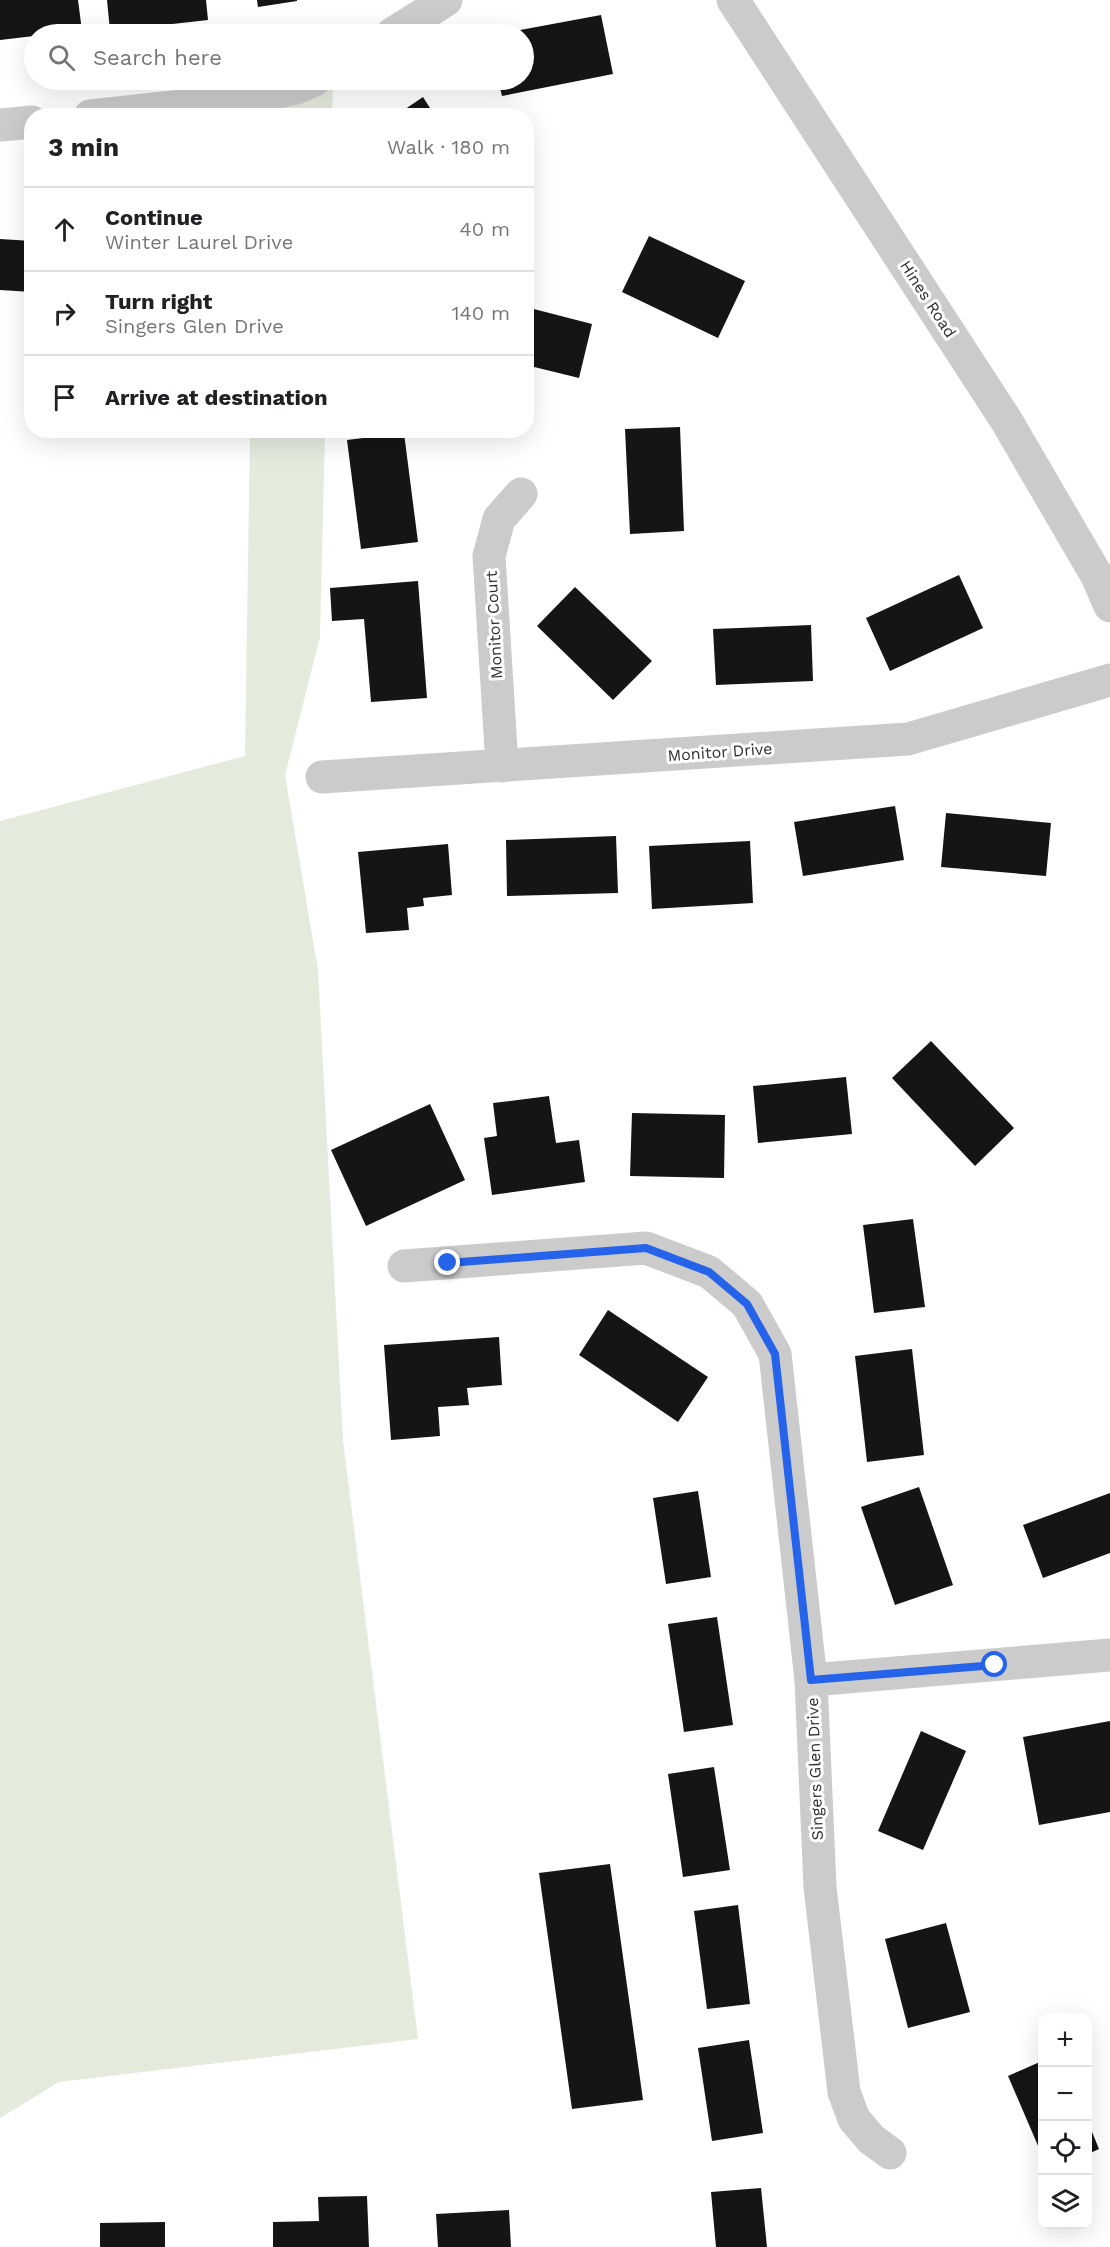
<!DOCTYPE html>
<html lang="en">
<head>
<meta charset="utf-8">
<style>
	:root { --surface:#fff; --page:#f2f2f2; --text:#202124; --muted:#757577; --line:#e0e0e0 }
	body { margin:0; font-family:"Work Sans",sans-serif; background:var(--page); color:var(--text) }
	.controls { position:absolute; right:18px; bottom:18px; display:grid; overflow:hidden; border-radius:12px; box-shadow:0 6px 24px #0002 }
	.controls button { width:54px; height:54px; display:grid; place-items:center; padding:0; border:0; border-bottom:2px solid var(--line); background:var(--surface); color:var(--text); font:30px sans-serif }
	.stop { position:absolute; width:18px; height:18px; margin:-14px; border:4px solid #2563eb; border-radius:50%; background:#fff }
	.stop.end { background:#2563eb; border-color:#fff; box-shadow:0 2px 6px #0008 }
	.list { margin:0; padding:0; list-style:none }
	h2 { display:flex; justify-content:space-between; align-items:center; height:78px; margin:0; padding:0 24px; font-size:26px }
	h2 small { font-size:20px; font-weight:400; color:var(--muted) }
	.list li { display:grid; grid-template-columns:39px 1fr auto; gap:18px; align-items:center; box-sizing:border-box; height:84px; padding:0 24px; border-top:2px solid var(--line) }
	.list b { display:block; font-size:22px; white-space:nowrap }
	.list p { margin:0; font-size:20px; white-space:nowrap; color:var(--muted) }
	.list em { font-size:20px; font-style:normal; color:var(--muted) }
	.icon { flex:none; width:33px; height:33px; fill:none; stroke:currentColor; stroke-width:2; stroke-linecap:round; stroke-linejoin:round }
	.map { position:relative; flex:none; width:1110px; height:2247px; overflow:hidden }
	.search { position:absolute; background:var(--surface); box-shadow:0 6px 24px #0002; left:24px; top:24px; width:510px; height:66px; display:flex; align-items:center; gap:15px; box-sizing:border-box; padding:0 21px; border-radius:33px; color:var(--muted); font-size:22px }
	.panel { position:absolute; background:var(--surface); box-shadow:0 6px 24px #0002; left:24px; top:108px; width:510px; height:330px; border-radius:24px }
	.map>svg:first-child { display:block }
</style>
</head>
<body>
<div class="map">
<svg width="1110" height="2247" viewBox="0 0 1110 2247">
	<rect width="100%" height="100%" fill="#fff"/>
	<g fill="#e4ebdd">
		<polygon points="315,80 333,80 332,115 239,115"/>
		<polygon points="250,431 325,431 320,637 285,775 318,970 343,1440 418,2039 59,2082 0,2118 0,821 245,756"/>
	</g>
	<g fill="#151515">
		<polygon points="0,0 78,0 82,31 34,34 34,36 0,40"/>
		<polygon points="107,0 206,0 208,20 110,31"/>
		<polygon points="257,0 297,0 297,1 258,7"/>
		<polygon points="601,15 613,74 502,96 498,80 524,80 524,34 504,33"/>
		<polygon points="423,97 435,116 395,116"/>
		<polygon points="649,236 745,281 718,338 622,292"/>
		<polygon points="0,239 32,241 32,292 0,290"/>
		<polygon points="526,307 592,324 579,378 526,365"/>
		<polygon points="680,427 684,531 630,534 625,429"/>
		<polygon points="404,433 418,542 361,549 347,440"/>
		<polygon points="959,575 983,628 890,671 866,618"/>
		<polygon points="418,581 427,698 371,702 364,619 332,621 330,588"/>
		<polygon points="575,587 652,661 613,700 537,626"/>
		<polygon points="811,625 813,681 716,685 713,629"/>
		<polygon points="895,806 904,860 803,876 794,822"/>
		<polygon points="946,813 1051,823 1046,876 941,867"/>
		<polygon points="616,836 618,893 507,896 506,840"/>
		<polygon points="750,841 753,903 652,909 649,846"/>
		<polygon points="448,844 452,895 423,898 424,906 407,908 409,930 366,933 358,852"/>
		<polygon points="931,1041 1014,1128 975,1166 892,1078"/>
		<polygon points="846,1077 852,1134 758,1143 753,1086"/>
		<polygon points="549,1096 556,1143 579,1140 585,1182 492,1195 484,1138 497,1136 493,1103"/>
		<polygon points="430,1104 465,1180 366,1226 331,1150"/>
		<polygon points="632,1113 725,1115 724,1178 630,1176"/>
		<polygon points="913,1219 925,1307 874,1313 863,1225"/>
		<polygon points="608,1310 708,1377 678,1422 579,1355"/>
		<polygon points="499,1337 502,1385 467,1388 469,1405 438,1407 440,1436 391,1440 384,1345"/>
		<polygon points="912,1349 924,1455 867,1462 855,1356"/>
		<polygon points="919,1487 953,1585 895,1605 861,1507"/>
		<polygon points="698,1491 711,1577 666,1584 653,1498"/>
		<polygon points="1110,1493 1110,1553 1043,1578 1023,1525"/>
		<polygon points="717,1617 733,1725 684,1732 668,1624"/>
		<polygon points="1110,1721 1110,1812 1039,1825 1023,1737"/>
		<polygon points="921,1731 966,1751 923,1850 878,1831"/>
		<polygon points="714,1767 730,1870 683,1877 668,1774"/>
		<polygon points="610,1864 643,2100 572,2109 539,1873"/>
		<polygon points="738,1905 750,2004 707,2009 694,1911"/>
		<polygon points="946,1923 970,2012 908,2028 885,1939"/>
		<polygon points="749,2040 763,2133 712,2141 698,2048"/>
		<polygon points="1042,2061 1042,2155 1008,2076"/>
		<polygon points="1088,2122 1099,2149 1088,2154"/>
		<polygon points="761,2188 767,2247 716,2247 711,2192"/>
		<polygon points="367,2196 369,2247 273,2247 273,2222 319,2221 318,2197"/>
		<polygon points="509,2210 511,2247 438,2247 436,2214"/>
		<polygon points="165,2222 165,2247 100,2247 100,2223"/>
	</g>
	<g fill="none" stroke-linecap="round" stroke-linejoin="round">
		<g stroke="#cbcbcb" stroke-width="33">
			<polyline points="392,34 446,0"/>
			<polyline points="90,116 238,100 296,88 315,80"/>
			<polyline points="0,125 32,122"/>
			<polyline points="502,766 489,556 499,519 521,494"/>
			<polyline points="322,777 908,739 1110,680"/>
			<polyline points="404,1266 646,1248 709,1272 747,1304 775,1354 811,1680 820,1887 844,2092 854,2119 871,2139 890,2153"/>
			<polyline points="811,1680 1110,1655"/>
		</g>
		<polyline stroke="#cbcbcb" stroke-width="33" points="733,0 1006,420 1097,576 1110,606"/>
	</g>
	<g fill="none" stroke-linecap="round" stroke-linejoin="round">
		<polyline stroke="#2563eb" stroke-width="8" points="448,1263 646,1248 709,1272 747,1304 775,1354 811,1680 995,1665"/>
	</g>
	<g text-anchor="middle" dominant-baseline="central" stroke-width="6" stroke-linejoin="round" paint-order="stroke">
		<g font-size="16" fill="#2e2e2e" stroke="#fff">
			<text transform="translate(928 299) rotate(57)">Hines Road</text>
			<text transform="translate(494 625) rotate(-93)">Monitor Court</text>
			<text transform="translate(720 752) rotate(-4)">Monitor Drive</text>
			<text transform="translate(815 1769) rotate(-92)">Singers Glen Drive</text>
		</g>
	</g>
</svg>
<div class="controls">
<button>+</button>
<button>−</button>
<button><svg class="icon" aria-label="locate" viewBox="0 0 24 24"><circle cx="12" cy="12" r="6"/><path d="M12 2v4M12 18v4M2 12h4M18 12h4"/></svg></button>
<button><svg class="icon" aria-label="layers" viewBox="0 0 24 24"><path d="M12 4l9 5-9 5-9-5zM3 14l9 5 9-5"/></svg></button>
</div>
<div class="stop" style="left:995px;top:1665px"></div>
<div class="stop end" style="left:448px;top:1263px"></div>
<div class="search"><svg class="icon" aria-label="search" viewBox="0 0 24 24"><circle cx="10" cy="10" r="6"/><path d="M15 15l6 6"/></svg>Search here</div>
<section class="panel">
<h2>3 min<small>Walk · 180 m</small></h2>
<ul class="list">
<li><svg class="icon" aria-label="ahead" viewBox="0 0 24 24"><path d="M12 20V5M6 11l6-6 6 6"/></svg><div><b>Continue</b><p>Winter Laurel Drive</p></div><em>40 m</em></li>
<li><svg class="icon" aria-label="right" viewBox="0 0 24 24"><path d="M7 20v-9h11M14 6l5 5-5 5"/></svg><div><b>Turn right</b><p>Singers Glen Drive</p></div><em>140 m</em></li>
<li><svg class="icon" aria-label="arrive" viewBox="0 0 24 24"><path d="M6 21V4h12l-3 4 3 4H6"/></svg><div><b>Arrive at destination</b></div></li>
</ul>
</section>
</div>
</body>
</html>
